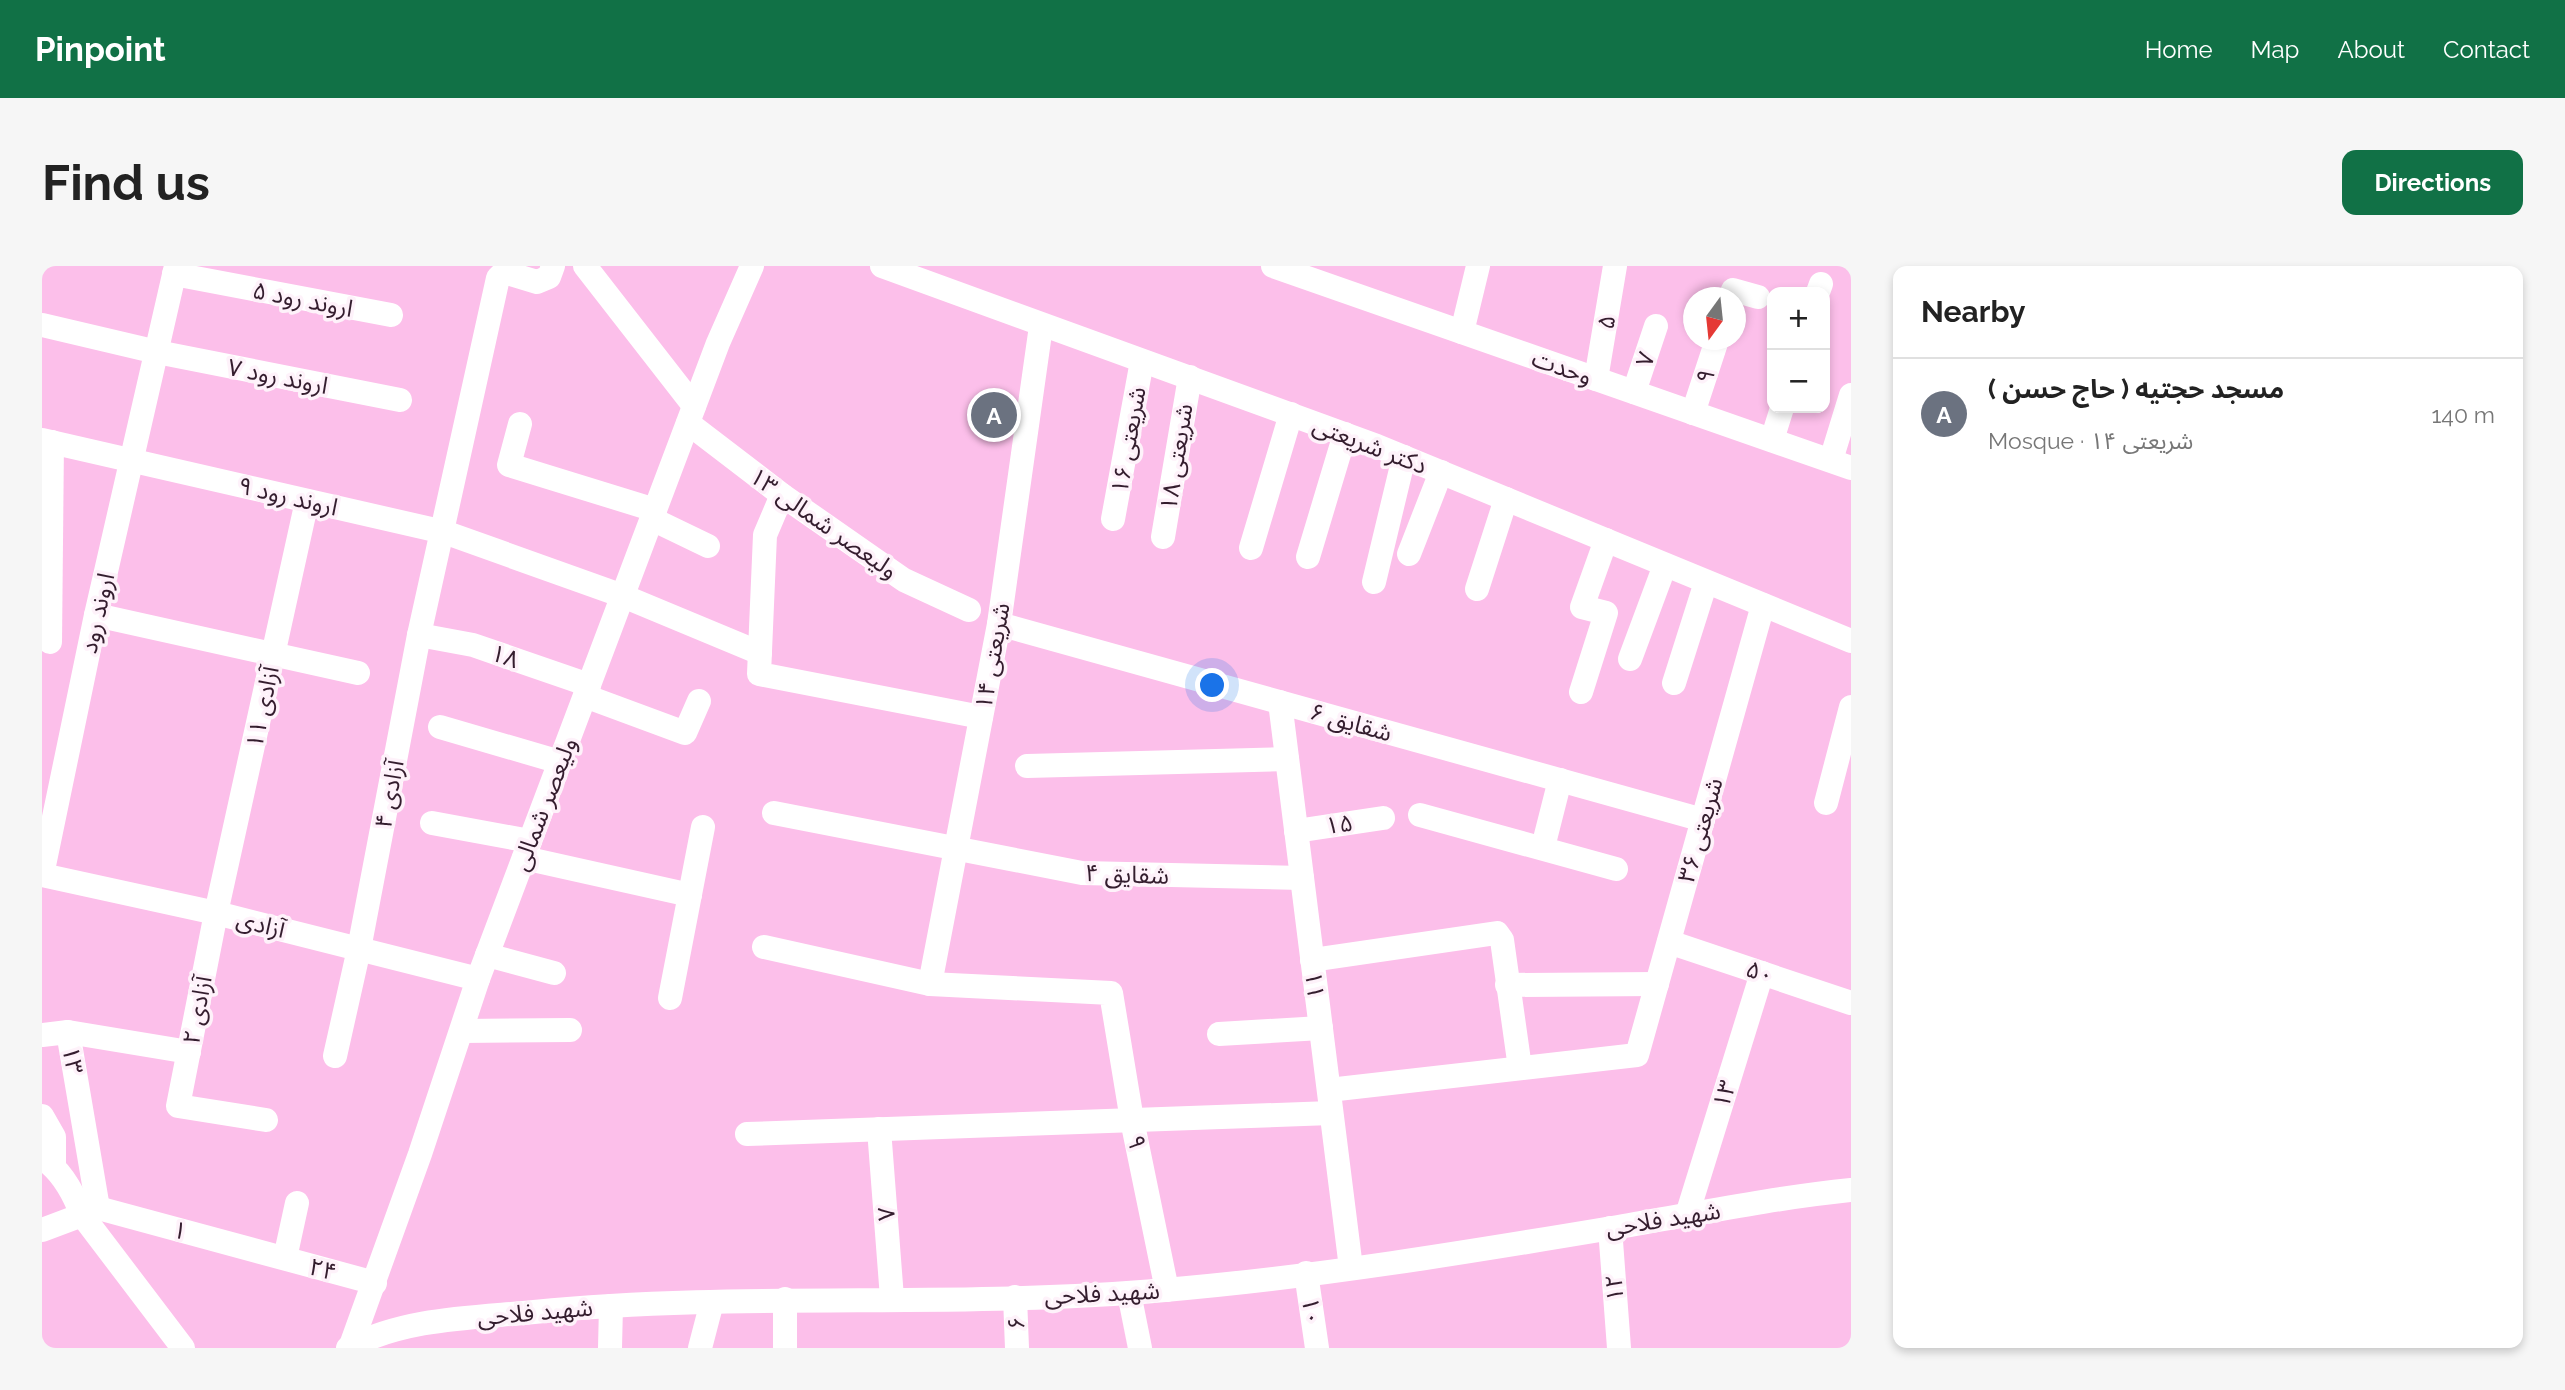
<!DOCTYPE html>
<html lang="en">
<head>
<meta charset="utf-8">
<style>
	:root { --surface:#fff; --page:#f6f6f6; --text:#222; --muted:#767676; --line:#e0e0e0; --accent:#117146 }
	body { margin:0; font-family:Raleway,"Noto Sans Arabic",sans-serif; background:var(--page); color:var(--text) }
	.controls { position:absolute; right:21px; top:21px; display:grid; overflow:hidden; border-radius:14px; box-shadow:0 4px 10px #0003 }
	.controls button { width:63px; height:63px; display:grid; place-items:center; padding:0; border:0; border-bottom:2px solid var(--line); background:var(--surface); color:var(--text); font:35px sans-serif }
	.compass { position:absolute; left:1641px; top:21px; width:63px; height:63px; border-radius:50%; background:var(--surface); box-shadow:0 4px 10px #0003; rotate:195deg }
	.you { position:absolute; left:1171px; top:420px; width:24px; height:24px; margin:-18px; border:5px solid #fff; border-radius:50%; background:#1a73e8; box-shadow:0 0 0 10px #1a73e833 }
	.badge { display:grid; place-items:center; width:46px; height:46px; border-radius:50%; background:var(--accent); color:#fff; font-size:23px; font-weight:700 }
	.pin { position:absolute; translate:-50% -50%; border:4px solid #fff; box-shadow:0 2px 7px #0006 }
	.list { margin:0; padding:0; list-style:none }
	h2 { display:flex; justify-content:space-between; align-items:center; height:91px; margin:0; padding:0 28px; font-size:30px }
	h2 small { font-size:23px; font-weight:400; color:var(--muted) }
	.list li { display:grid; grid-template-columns:46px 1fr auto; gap:21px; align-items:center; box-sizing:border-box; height:112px; padding:0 28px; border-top:2px solid var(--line) }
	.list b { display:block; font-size:26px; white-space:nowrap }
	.list p { margin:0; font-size:23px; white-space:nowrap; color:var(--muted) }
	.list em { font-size:23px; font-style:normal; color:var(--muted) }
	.map { position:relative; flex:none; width:1809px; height:1082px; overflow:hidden; border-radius:14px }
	header { display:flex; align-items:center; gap:42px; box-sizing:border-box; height:98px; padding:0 35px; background:var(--accent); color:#fff }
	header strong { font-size:33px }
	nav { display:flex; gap:38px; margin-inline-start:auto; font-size:24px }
	.intro { display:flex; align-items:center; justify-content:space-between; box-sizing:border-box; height:168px; padding:0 42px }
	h1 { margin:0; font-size:49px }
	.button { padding:18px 32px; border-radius:14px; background:var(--accent); color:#fff; font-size:24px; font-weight:700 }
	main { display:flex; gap:42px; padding:0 42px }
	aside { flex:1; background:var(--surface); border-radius:14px; box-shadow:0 4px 10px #0003 }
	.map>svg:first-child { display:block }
</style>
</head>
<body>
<header>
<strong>Pinpoint</strong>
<nav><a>Home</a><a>Map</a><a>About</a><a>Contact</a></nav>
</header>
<div class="intro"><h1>Find us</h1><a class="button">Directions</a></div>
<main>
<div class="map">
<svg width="1809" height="1082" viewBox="0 0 1809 1082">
	<rect width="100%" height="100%" fill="#fcbfea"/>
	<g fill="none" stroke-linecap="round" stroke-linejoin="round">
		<g stroke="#fff" stroke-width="24">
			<polyline points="543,0 652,140"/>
			<polyline points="840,0 1335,180 1809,375"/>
			<polyline points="1231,0 1809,202"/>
			<polyline points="132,8 349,49"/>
			<polyline points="1776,26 1779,18"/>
			<polyline points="1688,32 1691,24 1716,31"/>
			<polyline points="0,59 115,86 358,134"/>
			<polyline points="1420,66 1436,0"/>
			<polyline points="1554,113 1573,0"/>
			<polyline points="1592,126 1614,60"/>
			<polyline points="1651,147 1675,74"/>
			<polyline points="646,157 740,229 862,314 927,344"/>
			<polyline points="478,158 467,199 613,244"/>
			<polyline points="0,174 402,266 581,330 718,387"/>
			<polyline points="1730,174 1740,142"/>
			<polyline points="1789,194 1809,129"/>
			<polyline points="740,229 723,269 717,408 939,451"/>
			<polyline points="610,253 666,280"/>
			<polyline points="1071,253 1100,95"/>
			<polyline points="1121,271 1148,111"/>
			<polyline points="1209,282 1249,148"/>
			<polyline points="1367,288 1399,206"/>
			<polyline points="1266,291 1303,168"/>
			<polyline points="1332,316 1362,191"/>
			<polyline points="1435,323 1464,233"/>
			<polyline points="54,349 316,407"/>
			<polyline points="957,358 1661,554"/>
			<polyline points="377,369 431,379 547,419"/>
			<polyline points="8,376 10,176"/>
			<polyline points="1588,393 1623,299"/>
			<polyline points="1632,417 1664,316"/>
			<polyline points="1539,426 1564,347 1540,341 1564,274"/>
			<polyline points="543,430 643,467 657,435"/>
			<polyline points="1238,436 1309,1002"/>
			<polyline points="398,461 518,496"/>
			<polyline points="985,500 1245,493"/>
			<polyline points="1784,537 1809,441"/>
			<polyline points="732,547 1040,607 1260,612"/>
			<polyline points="1378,549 1574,603"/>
			<polyline points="390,557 488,575"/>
			<polyline points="1254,565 1341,552"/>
			<polyline points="1501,581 1518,514"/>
			<polyline points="482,592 648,629"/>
			<polyline points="0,609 54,349 134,0"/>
			<polyline points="0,609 174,647 436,713"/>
			<polyline points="1627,676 1809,737"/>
			<polyline points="722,681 888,718 1069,727 1090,854 1125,1024"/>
			<polyline points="445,689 512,707"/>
			<polyline points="1270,694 1455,667 1460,674 1478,802"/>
			<polyline points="888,718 957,358 999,60"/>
			<polyline points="1465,719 1615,718"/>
			<polyline points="628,732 661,561"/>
			<polyline points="420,765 528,764"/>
			<polyline points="1177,768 1279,762"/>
			<polyline points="0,769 26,766"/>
			<polyline points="293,790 317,683 377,369 456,12 462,6 495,16 507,11 511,0"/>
			<polyline points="1287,824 1595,789 1721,339"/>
			<polyline points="0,850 12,871 12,899"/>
			<polyline points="224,854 136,840 174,647 265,235"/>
			<polyline points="837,863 850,1032"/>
			<polyline points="705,868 1289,847"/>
			<path d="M0 892C19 904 32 928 40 949L141 1082"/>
			<polyline points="34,934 56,942 333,1017"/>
			<polyline points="56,942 26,766 147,786"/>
			<polyline points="1645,949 1720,707"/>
			<polyline points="1568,962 1577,1082"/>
			<polyline points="0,964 40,949"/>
			<polyline points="243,992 255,937"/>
			<polyline points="1264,1007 1275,1082"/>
			<polyline points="1087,1027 1098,1082"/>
			<polyline points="973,1031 975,1082"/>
			<path d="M306 1082C363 1052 429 1052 492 1046 702 1025 913 1043 1123 1024 1275 1011 1426 986 1576 961 1653 948 1731 932 1809 924"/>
			<polyline points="308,1082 378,888 436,713 676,77 710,0"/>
			<polyline points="568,1082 569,1040"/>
			<polyline points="658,1082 670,1036"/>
			<polyline points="743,1082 743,1033"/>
		</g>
	</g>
	<g text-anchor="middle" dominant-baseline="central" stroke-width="7" stroke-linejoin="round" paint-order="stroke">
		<g font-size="24" fill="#341d2e" stroke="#fef2fa">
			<text transform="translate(261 33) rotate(11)">اروند رود ۵</text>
			<text transform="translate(1564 56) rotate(-80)">۵</text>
			<text transform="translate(1603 93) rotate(-72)">۷</text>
			<text transform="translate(1520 101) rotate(19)">وحدت</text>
			<text transform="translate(236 110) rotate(11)">اروند رود ۷</text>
			<text transform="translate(1663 110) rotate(-72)">۹</text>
			<text transform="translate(1086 174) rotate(-80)">شریعتی ۱۶</text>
			<text transform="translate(1328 179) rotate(21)">دکتر شریعتی</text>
			<text transform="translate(1134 191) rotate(-81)">شریعتی ۱۸</text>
			<text transform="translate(246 230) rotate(13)">اروند رود ۹</text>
			<text transform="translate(782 257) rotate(35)">ولیعصر شمالی ۱۳</text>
			<text transform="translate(55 347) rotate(-77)">اروند رود</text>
			<text transform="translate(463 390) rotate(19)">۱۸</text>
			<text transform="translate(950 390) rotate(-80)">شریعتی ۱۴</text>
			<text transform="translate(220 441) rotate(-78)">آزادی ۱۱</text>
			<text transform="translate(1309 456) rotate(16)">شقایق ۶</text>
			<text transform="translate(347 528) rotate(-79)">آزادی ۴</text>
			<text transform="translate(502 538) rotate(-69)">ولیعصر شمالی</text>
			<text transform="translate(1297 558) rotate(-8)">۱۵</text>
			<text transform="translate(1658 564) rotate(-74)">شریعتی ۳۶</text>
			<text transform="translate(1085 608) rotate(2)">شقایق ۴</text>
			<text transform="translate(219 658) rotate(14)">آزادی</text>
			<text transform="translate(1718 706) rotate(19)">۵۰</text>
			<text transform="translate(1273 719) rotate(83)">۱۱</text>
			<text transform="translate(155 744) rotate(-79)">آزادی ۲</text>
			<text transform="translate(31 794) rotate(80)">۱۳</text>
			<text transform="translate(1682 828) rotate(-73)">۱۳</text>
			<text transform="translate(1095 876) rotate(78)">۹</text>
			<text transform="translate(844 948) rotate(-94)">۷</text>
			<text transform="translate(1621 953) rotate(-9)">شهید فلاحی</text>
			<text transform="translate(138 964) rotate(15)">۱</text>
			<text transform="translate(281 1003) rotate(15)">۲۴</text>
			<text transform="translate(1572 1022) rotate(-94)">۱۲</text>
			<text transform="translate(1060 1027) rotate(-3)">شهید فلاحی</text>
			<text transform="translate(1270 1045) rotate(82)">۱۰</text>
			<text transform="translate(493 1046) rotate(-5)">شهید فلاحی</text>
			<text transform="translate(974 1057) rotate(-93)">۶</text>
		</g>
	</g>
</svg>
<div class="controls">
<button>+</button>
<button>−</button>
</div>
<svg class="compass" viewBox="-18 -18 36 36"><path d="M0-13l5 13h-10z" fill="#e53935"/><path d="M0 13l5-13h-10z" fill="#767676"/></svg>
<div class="you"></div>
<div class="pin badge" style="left:952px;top:149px;background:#6b7280">A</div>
</div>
<aside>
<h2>Nearby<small></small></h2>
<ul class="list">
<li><span class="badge" style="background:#6b7280">A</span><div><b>مسجد حجتیه ( حاج حسن )</b><p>Mosque · شریعتی ۱۴</p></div><em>140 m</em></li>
</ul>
</aside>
</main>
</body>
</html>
